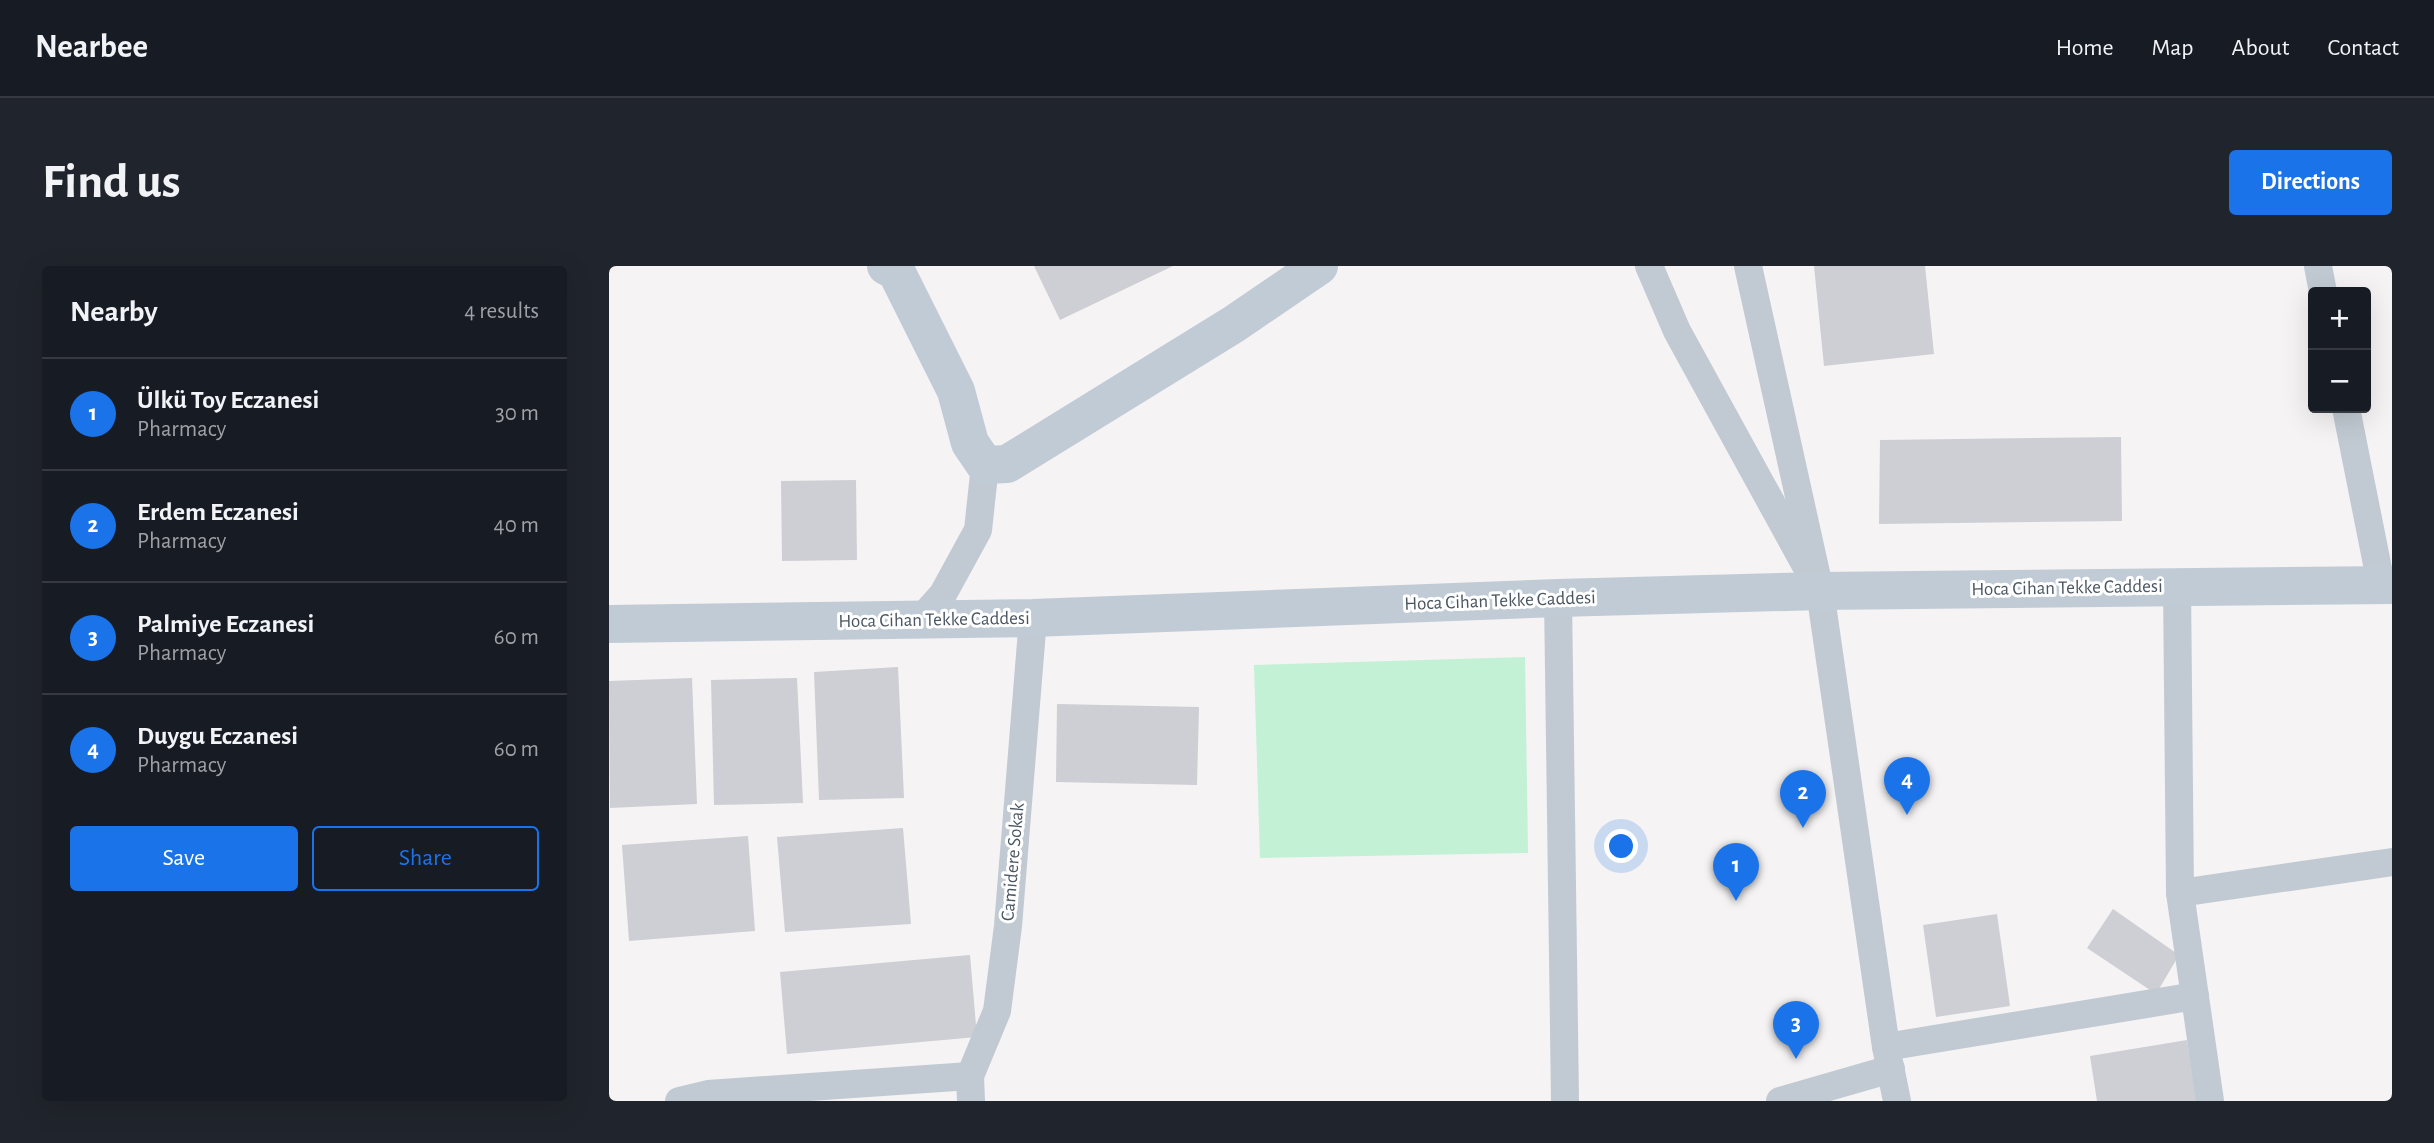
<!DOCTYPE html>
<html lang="en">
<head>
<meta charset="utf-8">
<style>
	:root { --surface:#171b24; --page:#20242c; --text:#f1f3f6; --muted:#9ea1a6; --line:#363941; --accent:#1a73e8 }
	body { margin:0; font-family:"Alegreya Sans",sans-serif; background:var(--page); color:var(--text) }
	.controls { position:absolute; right:21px; top:21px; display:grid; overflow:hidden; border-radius:7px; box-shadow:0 7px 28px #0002 }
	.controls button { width:63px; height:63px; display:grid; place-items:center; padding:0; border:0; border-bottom:2px solid var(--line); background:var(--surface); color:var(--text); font:35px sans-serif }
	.you { position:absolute; left:1013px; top:581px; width:24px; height:24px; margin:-18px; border:5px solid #fff; border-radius:50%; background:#1a73e8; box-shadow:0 0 0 10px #1a73e833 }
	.badge { display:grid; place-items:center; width:46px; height:46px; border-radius:50%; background:var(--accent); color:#fff; font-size:23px; font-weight:700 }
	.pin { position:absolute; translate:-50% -58px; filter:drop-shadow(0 2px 4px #0008) }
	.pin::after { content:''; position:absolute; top:37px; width:24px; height:21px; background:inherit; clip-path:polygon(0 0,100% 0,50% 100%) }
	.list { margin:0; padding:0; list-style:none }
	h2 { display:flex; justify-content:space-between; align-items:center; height:91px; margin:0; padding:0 28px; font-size:30px }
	h2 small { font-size:23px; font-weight:400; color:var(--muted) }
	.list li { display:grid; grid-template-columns:46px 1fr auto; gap:21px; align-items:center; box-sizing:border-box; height:112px; padding:0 28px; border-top:2px solid var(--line) }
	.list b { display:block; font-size:26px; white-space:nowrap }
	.list p { margin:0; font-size:23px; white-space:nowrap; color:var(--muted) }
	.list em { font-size:23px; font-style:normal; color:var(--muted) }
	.actions { display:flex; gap:14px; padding:21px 28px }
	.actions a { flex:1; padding:16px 0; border:2px solid var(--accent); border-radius:7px; text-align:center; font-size:24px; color:var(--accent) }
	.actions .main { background:var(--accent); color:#fff }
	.map { position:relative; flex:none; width:1783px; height:835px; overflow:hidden; border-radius:7px }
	header { display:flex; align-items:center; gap:42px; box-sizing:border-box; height:98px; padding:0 35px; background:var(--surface); border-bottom:2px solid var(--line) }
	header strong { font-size:33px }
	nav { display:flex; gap:38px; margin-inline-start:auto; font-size:24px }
	.intro { display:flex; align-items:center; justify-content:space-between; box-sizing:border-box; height:168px; padding:0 42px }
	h1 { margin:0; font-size:49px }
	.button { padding:18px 32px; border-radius:7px; background:var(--accent); color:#fff; font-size:24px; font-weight:700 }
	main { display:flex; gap:42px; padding:0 42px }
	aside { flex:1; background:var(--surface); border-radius:7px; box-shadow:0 7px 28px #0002 }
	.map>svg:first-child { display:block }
</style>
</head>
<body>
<header>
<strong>Nearbee</strong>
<nav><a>Home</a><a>Map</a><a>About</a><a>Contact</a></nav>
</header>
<div class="intro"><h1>Find us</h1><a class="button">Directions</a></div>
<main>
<aside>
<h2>Nearby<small>4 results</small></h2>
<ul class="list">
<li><span class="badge">1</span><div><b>Ülkü Toy Eczanesi</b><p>Pharmacy</p></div><em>30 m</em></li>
<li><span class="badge">2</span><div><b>Erdem Eczanesi</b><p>Pharmacy</p></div><em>40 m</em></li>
<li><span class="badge">3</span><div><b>Palmiye Eczanesi</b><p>Pharmacy</p></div><em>60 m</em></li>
<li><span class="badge">4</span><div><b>Duygu Eczanesi</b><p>Pharmacy</p></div><em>60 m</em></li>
</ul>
<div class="actions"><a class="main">Save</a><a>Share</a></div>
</aside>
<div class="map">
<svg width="1783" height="835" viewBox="0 0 1783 835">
	<rect width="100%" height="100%" fill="#f5f3f3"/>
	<polygon fill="#c3f1d5" points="916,391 919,587 651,592 645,399"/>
	<g fill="#cdcfd5">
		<polygon points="425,0 564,0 451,54"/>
		<polygon points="1205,0 1316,0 1325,88 1215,100"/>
		<polygon points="1512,171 1513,255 1270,258 1271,174"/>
		<polygon points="247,214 248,294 173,295 172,215"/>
		<polygon points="289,401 295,532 210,534 205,406"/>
		<polygon points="83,412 88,538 1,542 0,415"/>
		<polygon points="188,412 194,537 105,539 102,414"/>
		<polygon points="448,438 590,441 588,519 447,516"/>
		<polygon points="294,562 302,658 176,666 168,571"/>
		<polygon points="139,570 146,665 20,675 13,579"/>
		<polygon points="1504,643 1570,689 1547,728 1478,682"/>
		<polygon points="1388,648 1401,740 1327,751 1314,659"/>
		<polygon points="361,689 368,771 178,788 171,706"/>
		<polygon points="1578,774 1588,835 1488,835 1481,790"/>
	</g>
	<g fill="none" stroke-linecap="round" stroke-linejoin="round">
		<g stroke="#c1cad2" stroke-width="28">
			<polyline points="1040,0 1068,65 1196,298"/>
			<polyline points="1139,0 1211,325 1277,781 1288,835"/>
			<polyline points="1709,0 1714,26"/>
			<polyline points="1737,142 1772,318"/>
			<polyline points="1568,320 1571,627 1601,835"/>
			<polyline points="949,332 956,835"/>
			<polyline points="311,354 334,328 369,264 376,199"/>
			<polyline points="1571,627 1783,596"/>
			<polyline points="1277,781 1586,730"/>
			<polyline points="70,835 99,828 361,810"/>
			<polyline points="362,835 361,810 388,745 399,660 424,352"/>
			<polyline points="1171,835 1282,803"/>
		</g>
		<g stroke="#c1cbd6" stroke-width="38">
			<polyline points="277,0 287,5 347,125 361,177 376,199 398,198 625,58 710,0"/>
			<polyline points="0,358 424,352 949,332 1211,325 1783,319"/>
		</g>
	</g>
	<g text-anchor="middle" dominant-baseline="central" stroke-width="6" stroke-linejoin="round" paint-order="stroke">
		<g font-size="19" fill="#4a5661" stroke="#fff">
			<text transform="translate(1458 322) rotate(-1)">Hoca Cihan Tekke Caddesi</text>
			<text transform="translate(891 335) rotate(-2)">Hoca Cihan Tekke Caddesi</text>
			<text transform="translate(325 354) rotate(-1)">Hoca Cihan Tekke Caddesi</text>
			<text transform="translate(404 596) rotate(-85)">Camidere Sokak</text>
		</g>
	</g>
</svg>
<div class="controls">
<button>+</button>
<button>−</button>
</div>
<div class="you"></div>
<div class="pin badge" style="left:1127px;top:635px">1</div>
<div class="pin badge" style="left:1194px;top:562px">2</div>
<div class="pin badge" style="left:1187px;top:793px">3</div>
<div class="pin badge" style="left:1298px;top:549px">4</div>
</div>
</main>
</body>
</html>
